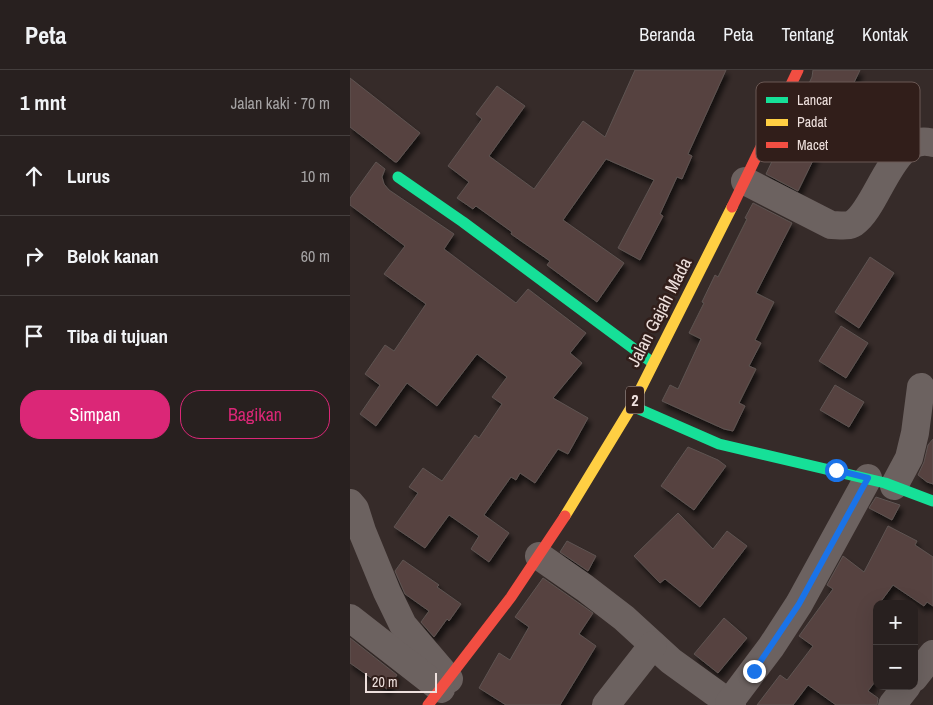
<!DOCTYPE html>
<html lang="id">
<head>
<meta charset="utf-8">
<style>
	:root { --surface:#28201f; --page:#302828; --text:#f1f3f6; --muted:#a5a3a4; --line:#443e3d; --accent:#db2777 }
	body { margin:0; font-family:"Archivo Narrow",sans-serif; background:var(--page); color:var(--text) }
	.controls { position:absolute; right:15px; bottom:15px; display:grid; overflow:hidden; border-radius:10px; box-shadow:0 5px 20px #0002 }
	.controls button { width:45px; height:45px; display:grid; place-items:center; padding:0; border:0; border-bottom:1px solid var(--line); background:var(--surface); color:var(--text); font:25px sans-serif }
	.scale { position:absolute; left:15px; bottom:12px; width:72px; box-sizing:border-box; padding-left:5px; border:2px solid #eee0dd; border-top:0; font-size:14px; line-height:18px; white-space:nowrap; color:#eee0dd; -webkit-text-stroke:4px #311e1a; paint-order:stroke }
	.stop { position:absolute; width:15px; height:15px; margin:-11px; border:4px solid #1a73e8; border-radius:50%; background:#fff }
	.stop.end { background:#1a73e8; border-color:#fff; box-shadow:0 1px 5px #0008 }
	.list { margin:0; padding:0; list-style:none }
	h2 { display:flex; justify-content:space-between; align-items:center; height:65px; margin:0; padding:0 20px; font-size:21px }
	h2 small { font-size:16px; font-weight:400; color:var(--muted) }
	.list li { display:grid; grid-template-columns:32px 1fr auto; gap:15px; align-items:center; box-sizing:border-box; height:80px; padding:0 20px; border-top:1px solid var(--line) }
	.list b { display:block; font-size:19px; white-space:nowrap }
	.list em { font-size:16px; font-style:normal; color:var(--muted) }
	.actions { display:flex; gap:10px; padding:15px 20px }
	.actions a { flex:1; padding:11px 0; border:1px solid var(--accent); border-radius:20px; text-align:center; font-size:18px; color:var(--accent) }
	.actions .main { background:var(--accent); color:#fff }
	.icon { flex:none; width:28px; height:28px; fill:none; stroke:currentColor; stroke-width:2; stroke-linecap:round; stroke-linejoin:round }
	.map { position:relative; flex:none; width:583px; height:635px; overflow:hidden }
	header { display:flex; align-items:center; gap:30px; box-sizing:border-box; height:70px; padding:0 25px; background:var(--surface); border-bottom:1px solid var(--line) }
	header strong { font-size:24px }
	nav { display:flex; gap:28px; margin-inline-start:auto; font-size:18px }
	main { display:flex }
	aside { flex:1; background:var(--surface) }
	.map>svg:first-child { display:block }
</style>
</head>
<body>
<header>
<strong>Peta</strong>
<nav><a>Beranda</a><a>Peta</a><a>Tentang</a><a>Kontak</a></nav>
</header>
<main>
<aside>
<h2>1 mnt<small>Jalan kaki · 70 m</small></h2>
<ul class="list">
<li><svg class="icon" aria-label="ahead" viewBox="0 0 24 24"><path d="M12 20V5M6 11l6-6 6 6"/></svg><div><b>Lurus</b></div><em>10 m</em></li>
<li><svg class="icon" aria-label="right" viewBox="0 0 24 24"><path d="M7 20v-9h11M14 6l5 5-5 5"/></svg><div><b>Belok kanan</b></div><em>60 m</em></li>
<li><svg class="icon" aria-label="arrive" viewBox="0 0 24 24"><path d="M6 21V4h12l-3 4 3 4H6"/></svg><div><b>Tiba di tujuan</b></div></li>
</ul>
<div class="actions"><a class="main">Simpan</a><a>Bagikan</a></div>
</aside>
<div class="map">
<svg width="583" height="635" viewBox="0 0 583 635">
	<defs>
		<filter id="shadow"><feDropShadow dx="3" dy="5.5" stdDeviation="2.5" flood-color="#0009"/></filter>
	</defs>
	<rect width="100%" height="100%" fill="#362b29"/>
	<g fill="#57423f" stroke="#5e5452" filter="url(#shadow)">
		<polygon points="285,0 376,0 338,84 342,86 332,109 327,107 310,144 313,146 290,190 268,178 304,110 256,89 213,150 274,193 247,232 197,195 200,191 161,164 162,162 126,136 123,139 107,128 119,112 98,96 132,49 126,44 147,16 175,36 139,86 184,119 233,51 255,67"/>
		<polygon points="463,0 510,0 476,71 473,70 448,121 416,104 462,7"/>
		<polygon points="0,8 70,63 47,92 45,92 0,57"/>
		<polygon points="26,92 35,99 32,107 34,114 39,120 104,164 94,179 166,233 178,219 236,263 220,283 232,293 203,328 238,348 218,384 208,379 185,413 170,403 166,410 161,407 134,445 159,463 139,492 121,479 129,466 99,445 75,478 44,457 68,423 59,417 73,398 92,411 125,365 129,368 152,334 142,327 157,307 127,284 87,336 57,313 26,356 10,344 30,315 15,304 35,275 44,281 76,234 34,204 55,176 0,135 0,128"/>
		<polygon points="403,133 442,153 406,223 424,232 405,270 411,273 399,296 406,299 389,333 395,336 383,361 374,359 312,331 320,315 328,319 351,269 339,263 354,233 352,232 365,205 368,207 397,149 395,148"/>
		<polygon points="520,187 544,203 509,258 485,242"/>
		<polygon points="491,256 518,273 496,308 469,291"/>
		<polygon points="485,315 514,332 499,357 470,340"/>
		<polygon points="583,369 583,414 577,412 568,405 574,392 578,375"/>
		<polygon points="338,377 368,390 376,396 344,440 311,416"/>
		<polygon points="526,427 550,435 542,450 519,438"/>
		<polygon points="328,443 363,479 377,461 397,476 350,537 315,509 310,513 284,486"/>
		<polygon points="538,456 567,471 565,475 583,487 583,536 577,532 574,536 543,515 529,534 527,534 527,609 518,621 528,628 527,635 486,635 458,615 443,635 407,635 430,605 437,610 463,576 449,566 483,519 477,515 493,486 514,502"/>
		<polygon points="217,471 246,486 238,501 210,482"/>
		<polygon points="53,490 89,515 87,517 111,534 99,551 97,549 84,567 71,552 79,541 55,524 45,501"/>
		<polygon points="193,508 243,543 229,564 246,576 210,635 156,635 129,618 149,583 160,590 179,557 165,547"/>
		<polygon points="374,548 397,568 368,603 344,584"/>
		<polygon points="0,568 47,605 37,619 0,593"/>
	</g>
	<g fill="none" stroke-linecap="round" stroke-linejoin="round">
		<g stroke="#6c6260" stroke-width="28">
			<path d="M395 111 481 155C488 155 498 157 504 153 529 136 543 60 583 73"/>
			<polyline points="544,416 559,388 565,363 571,317"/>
			<polyline points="0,433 5,439 12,461 37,522 53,555 99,609"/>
			<polyline points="189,486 235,518 274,548 321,591 382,635"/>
			<polyline points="0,548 91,619"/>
			<polyline points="564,608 583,584"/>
			<polyline points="379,633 421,577 449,534 518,408"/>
			<polyline points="256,635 303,575"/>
			<polyline points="542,635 557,616"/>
		</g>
		<g stroke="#16e098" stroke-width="11">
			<polyline points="48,107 113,152 303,293"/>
			<polyline points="282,336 369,374 535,413 583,431"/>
		</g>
		<polyline stroke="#ffcf43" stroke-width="11" points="215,446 282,336 382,137"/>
		<g stroke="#f24e42" stroke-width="11">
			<polyline points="382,137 448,0"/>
			<polyline points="78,635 161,527 215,446"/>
		</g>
	</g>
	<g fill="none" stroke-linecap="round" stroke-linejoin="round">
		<polyline stroke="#1a73e8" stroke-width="6" points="404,601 449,534 518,408 486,400"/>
	</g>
	<g text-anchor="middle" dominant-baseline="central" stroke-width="5" stroke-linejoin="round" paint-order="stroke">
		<rect fill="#311e1a" stroke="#b5a6a2" stroke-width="1" x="276" y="316.5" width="18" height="27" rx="4"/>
		<g font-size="16" font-weight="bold" fill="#eee0dd">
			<text x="285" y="330">2</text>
		</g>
		<g font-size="18" fill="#eee0dd" stroke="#311e1a">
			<text transform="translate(309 242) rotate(-63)">Jalan Gajah Mada</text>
		</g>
	</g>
	<rect x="406" y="12" width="164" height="80" rx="8" fill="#311e1a" stroke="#6a5854" stroke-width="1"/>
	<rect x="416" y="27" width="22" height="6" fill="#16e098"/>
	<rect x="416" y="49" width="22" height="7" fill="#ffcf43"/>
	<rect x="416" y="72" width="22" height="6" fill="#f24e42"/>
	<g font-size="14" fill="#eee0dd">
		<text x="447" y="35">Lancar</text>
		<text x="447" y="57">Padat</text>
		<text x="447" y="80">Macet</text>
	</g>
</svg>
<div class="controls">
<button>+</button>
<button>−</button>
</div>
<div class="scale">20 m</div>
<div class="stop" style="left:486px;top:400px"></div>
<div class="stop end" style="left:404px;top:601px"></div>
</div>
</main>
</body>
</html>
